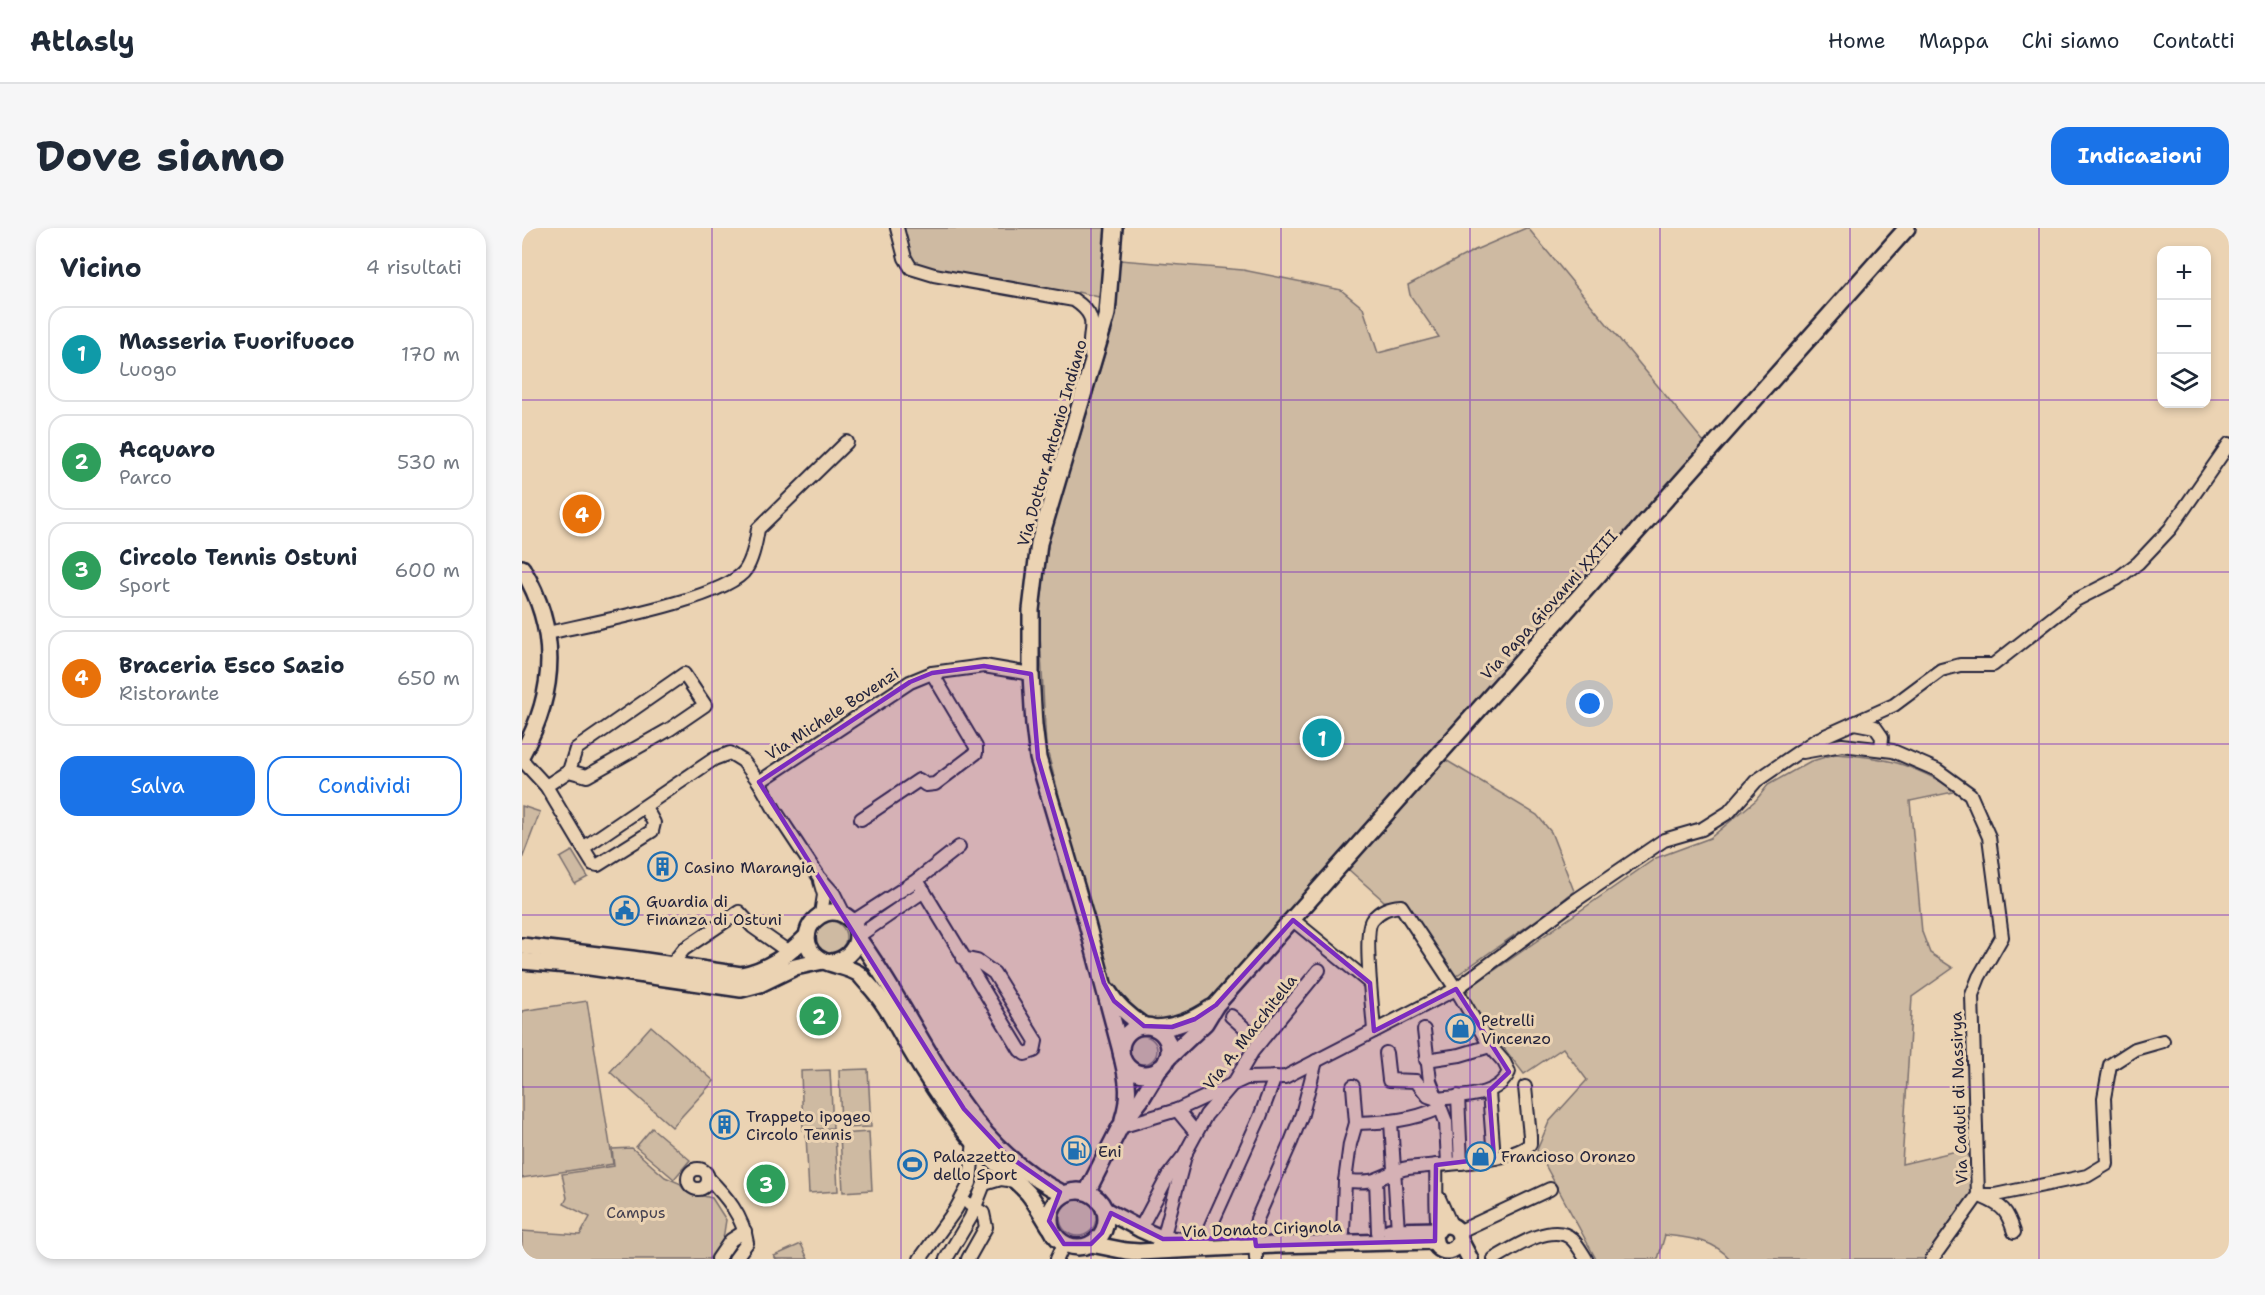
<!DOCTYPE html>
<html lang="it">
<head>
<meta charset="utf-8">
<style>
	:root { --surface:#fff; --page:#f6f6f7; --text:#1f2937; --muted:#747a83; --line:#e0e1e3; --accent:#1a73e8 }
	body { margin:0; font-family:"Shantell Sans",sans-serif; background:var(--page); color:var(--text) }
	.controls { position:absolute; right:18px; top:18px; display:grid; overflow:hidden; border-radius:12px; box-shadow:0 3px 9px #0003 }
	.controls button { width:54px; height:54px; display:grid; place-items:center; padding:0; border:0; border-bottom:2px solid var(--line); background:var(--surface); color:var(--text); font:30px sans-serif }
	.you { position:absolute; left:1068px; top:476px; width:21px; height:21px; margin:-15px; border:4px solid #fff; border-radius:50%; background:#1a73e8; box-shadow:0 0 0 9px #1a73e833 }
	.badge { display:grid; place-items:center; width:39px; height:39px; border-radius:50%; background:var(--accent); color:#fff; font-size:20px; font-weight:700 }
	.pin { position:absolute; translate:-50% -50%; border:3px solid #fff; box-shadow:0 2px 6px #0006 }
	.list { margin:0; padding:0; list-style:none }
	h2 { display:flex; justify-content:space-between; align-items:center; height:78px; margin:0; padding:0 24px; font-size:26px }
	h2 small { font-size:20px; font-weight:400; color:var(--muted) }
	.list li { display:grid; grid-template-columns:39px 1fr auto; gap:18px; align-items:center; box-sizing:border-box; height:96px; margin:0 12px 12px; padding:0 12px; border:2px solid var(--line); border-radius:18px }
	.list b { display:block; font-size:22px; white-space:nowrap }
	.list p { margin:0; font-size:20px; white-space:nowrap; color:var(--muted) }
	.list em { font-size:20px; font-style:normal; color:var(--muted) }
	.actions { display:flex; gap:12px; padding:18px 24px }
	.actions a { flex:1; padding:14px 0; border:2px solid var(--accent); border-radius:18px; text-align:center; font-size:21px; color:var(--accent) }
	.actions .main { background:var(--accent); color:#fff }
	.icon { flex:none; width:33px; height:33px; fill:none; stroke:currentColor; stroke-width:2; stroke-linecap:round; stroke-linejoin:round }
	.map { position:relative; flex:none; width:1707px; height:1031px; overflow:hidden; border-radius:18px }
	header { display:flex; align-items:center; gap:36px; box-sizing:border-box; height:84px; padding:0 30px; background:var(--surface); border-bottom:2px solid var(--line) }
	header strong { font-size:28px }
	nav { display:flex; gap:33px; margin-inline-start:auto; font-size:21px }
	.intro { display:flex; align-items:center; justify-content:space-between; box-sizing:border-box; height:144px; padding:0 36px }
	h1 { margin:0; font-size:42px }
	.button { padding:15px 27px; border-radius:18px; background:var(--accent); color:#fff; font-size:21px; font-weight:700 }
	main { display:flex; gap:36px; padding:0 36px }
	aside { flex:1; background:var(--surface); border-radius:18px; box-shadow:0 3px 9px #0003 }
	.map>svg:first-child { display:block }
</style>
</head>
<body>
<header>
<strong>Atlasly</strong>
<nav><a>Home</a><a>Mappa</a><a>Chi siamo</a><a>Contatti</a></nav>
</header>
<div class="intro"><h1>Dove siamo</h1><a class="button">Indicazioni</a></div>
<main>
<aside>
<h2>Vicino<small>4 risultati</small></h2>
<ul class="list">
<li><span class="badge" style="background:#0f9aa8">1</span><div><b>Masseria Fuorifuoco</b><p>Luogo</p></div><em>170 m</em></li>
<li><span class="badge" style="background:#2e9e5b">2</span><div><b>Acquaro</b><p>Parco</p></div><em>530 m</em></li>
<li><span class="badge" style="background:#2e9e5b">3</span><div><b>Circolo Tennis Ostuni</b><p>Sport</p></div><em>600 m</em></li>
<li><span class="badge" style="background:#e8710a">4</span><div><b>Braceria Esco Sazio</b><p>Ristorante</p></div><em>650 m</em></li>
</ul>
<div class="actions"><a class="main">Salva</a><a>Condividi</a></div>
</aside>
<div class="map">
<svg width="1707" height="1031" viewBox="0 0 1707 1031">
	<rect width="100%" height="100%" fill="#ebd3b3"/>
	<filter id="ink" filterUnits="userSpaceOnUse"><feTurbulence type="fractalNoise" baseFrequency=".0167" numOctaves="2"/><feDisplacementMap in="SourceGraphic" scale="12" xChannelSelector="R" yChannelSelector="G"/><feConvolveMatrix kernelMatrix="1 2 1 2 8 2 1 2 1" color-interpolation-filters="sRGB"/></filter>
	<g filter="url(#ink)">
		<g fill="#cebaa2" stroke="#786e6e" stroke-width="1.5">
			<polygon points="381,0 586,0 581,70 556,64 553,69 392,41 385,23"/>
			<polygon points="1004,0 1006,0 1186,219 750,707 686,772 666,788 638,794 626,791 608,783 585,750 524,518 517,388 527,311 591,99 598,32 721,42 819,62 841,80 856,125 917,109 888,67 886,57 953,22"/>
			<path d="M1313 526C1366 529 1389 536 1436 563L1388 573 1400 704 1408 725 1431 740 1390 769 1380 936 1443 921 1449 932 1451 965 1405 1031H1208C1191 1011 1168 1010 1143 1007L1136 1031H1074L1015 922 1027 894 1065 852 1041 820 1002 846 943 770 947 760 1134 630 1188 610 1234 572 1246 557 1287 534Z"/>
			<polygon points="922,531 1015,587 1029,604 1052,663 1030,681 931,750 878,674 862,673 826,641"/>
			<polygon points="0,578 18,584 0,631"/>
			<polygon points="50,623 66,649 53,656 38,630"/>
			<circle cx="308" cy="709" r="16"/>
			<polygon points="65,773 91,936 0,950 0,783"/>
			<polygon points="129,798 192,853 150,899 88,844"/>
			<circle cx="621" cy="822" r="14"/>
			<polygon points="346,841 349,899 319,900 317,842"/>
			<polygon points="308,842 311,900 281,902 279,843"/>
			<polygon points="130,900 168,932 152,951 114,919"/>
			<polygon points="347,904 350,962 321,964 318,906"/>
			<polygon points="313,905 316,963 287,965 284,907"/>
			<polygon points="110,920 143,949 157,955 164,964 190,970 204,992 201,1011 187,1031 0,1031 0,1003 58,1007 68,989 42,976 45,970 40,946 92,938 90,921"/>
			<circle cx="556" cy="990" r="18"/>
			<polygon points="279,1016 286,1031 254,1031 252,1028"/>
		</g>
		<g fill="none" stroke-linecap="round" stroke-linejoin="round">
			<defs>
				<g id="minor">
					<path d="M375 0 383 30 389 40 412 47 552 72C582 92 563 102 569 128"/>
					<path d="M26 405C64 396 206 371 224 341 231 330 234 314 236 301L325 214"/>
					<polyline points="1332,495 1353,499 1360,509 1359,521"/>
					<polyline points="1281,524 1320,517 1371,523 1415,542 1448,566 1467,609 1480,709 1457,749 1450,767 1456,967 1410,1031"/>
					<polyline points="0,532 24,558 61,620 192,531 208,525 221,533 237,554 254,584 297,649 312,666 323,688"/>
					<polyline points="237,554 388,454 410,445 462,438 509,446"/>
					<polyline points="24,558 47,543 54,521 162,446 183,477 148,501 65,548 47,543"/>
					<polyline points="339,591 397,552 404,557 413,556 454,525 454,519 410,445"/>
					<polyline points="61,620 71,636 76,637 130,603 132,595 123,579"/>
					<polyline points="395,652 498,822 503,826 512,823 514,813 472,745 455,733 441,730"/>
					<polyline points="298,653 302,667 299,686"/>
					<polyline points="771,692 848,755"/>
					<polyline points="330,694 395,652 437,619"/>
					<polyline points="335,709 402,663"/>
					<polyline points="149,737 162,721 217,684 231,699 268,725"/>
					<polyline points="709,788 738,814"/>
					<polyline points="902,802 908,853 924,894 926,936"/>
					<path d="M852 803C851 784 841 703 850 692 858 682 867 679 879 678L934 761 968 818 938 827 904 832"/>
					<path d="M864 825 867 852 894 853 906 868 915 871C939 868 975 870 987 844L982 834 968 818"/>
					<polyline points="967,864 972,930"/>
					<polyline points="936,868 939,935"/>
					<polyline points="655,882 674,905"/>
					<polyline points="869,894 876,1003"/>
					<path d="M834 895C865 894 889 893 918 880"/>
					<polyline points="598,899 655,882 724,850 763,849 934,761 1054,672 1142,612 1180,601 1207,584 1234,553 1294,512 1372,477 1419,442 1438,437 1471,437 1552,373 1595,351 1616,335 1648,301 1707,216"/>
					<path d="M914 937C915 959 913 980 916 1002"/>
					<circle cx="176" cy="951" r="10"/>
					<path d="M186 950C204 968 221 988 225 1015L213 1031"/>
					<polyline points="854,952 856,1004"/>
					<path d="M823 953C833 953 847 955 855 951 866 947 874 942 886 940 914 936 989 935 1008 916V908L1003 859"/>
					<polyline points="1456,967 1473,967 1565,948 1585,936 1582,870 1588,837 1613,821 1641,813"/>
					<path d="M1460 969C1481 978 1485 982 1492 1004"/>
					<polyline points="917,970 930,999"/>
					<polyline points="618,1001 646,948 664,925"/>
					<polyline points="936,1004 1028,961"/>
					<polyline points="821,1005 823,953 828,916 834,895 831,858"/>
					<polyline points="641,1011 664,924 684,887 713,853 730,824 797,742"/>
					<polyline points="682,1013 738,889 753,849"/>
					<polyline points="196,1031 209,1012 223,1003"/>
					<polyline points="398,1031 434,981 448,955 452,912"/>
					<polyline points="424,1031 449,989 462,956 479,951 493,953"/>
					<polyline points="446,1031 464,999 461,985 447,976"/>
					<polyline points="535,1031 542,1016"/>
					<polyline points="734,1031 733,1001 735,991 769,914 780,886 794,833"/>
					<path d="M972 1031C991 1020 1031 993 1050 1011 1056 1017 1060 1025 1064 1031"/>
				</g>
				<g id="major">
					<polyline points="592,0 585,86 517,315 509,382 509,446 512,497 516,530 564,692 599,823"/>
					<path d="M0 340C37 402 35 463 0 526"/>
					<path d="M335 709C401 797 436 916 542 966"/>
					<path d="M0 718 110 731 219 747C246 742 266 727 285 708"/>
					<polyline points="0,733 68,739 219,761 238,756 273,739 301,733"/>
					<path d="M310 734C336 730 346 698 320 686 298 677 276 702 289 723 299 738 323 736 337 746 340 749 343 753 346 756 364 775 375 799 388 821 403 847 420 873 438 897 455 921 485 943 506 965 514 975 521 988 528 999"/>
					<path d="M586 763C595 778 607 788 622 798"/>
					<circle cx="623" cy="822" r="24"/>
					<path d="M633 800C655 799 671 792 689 780"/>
					<polyline points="645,831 683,795 694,777 1385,0"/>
					<path d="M601 891C608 870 606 854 601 833"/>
					<circle cx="556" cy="991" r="28"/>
					<polyline points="565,964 598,899 618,873 638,840"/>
					<polyline points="583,982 618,1001 641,1011 670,1013"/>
					<circle cx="925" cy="1010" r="13"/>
					<polyline points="868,1003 916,1002"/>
					<polyline points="938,1012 948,1031"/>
					<polyline points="569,1016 604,1023 617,1024 753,1017 913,1013"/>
				</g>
			</defs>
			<use href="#minor" stroke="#22223b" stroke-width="16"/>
			<use href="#major" stroke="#22223b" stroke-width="20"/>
			<use href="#minor" stroke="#ebd3b3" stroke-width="12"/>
			<use href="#major" stroke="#ebd3b3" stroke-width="15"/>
		</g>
	</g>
	<path fill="#7b2cbf" fill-opacity="0.2" stroke="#7b2cbf" stroke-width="4.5" stroke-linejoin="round" d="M462 438 509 446 516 530 582 755 592 773 622 798 650 799 673 791 694 777 771 692 848 755 852 803 934 761 987 844 967 863 972 930 914 937 913 1013 734 1018 733 1010 641 1011 589 985 580 1005 569 1016H542L527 993 538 964 485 927 442 881 237 554 388 454 410 445Z"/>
	<path fill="none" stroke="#7b2cbf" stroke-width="1.5" stroke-opacity="0.55" d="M190 0V1031M379 0V1031M569 0V1031M759 0V1031M948 0V1031M1138 0V1031M1328 0V1031M1517 0V1031M0 172H1640M1684 172H1707M0 344H1707M0 516H1707M0 687H1707M0 859H1707"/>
	<defs>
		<symbol id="building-ring" viewBox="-11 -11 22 22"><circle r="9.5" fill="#ebd3b3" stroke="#1f6fb2" stroke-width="1.5"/><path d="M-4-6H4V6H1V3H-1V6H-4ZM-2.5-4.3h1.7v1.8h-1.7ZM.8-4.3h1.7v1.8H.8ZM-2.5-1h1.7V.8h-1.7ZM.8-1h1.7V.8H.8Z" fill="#1f6fb2"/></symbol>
		<symbol id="civic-ring" viewBox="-11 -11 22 22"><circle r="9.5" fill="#ebd3b3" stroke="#1f6fb2" stroke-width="1.5"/><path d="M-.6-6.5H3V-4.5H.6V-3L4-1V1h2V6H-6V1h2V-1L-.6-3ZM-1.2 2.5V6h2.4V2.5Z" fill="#1f6fb2"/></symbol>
		<symbol id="shop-ring" viewBox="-11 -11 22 22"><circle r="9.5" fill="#ebd3b3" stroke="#1f6fb2" stroke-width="1.5"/><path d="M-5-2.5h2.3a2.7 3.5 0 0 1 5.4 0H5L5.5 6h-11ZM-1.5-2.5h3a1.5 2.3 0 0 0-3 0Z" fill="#1f6fb2"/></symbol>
		<symbol id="fuel-ring" viewBox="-11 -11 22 22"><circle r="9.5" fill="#ebd3b3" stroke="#1f6fb2" stroke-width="1.5"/><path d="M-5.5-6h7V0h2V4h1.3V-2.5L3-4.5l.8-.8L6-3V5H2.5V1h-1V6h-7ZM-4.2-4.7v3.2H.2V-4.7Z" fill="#1f6fb2"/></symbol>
		<symbol id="stadium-ring" viewBox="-11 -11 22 22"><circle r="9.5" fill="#ebd3b3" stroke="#1f6fb2" stroke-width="1.5"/><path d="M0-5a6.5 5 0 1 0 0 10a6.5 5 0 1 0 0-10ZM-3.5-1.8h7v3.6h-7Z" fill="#1f6fb2"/></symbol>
	</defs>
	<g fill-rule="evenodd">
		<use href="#building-ring" x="124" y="622" width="33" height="33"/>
		<use href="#civic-ring" x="86" y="666" width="33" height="33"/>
		<use href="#shop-ring" x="922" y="784" width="33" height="33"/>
		<use href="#building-ring" x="186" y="880" width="33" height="33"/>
		<use href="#fuel-ring" x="538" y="906" width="33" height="33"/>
		<use href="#shop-ring" x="942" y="912" width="33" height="33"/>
		<use href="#stadium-ring" x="374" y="920" width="33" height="33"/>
	</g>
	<g text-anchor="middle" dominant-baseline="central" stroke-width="6" stroke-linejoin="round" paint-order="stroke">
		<g font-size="16" fill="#22223b" stroke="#ebd3b3">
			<text transform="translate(530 215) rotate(-74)">Via Dottor Antonio Indiano</text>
			<text transform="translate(1027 377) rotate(-48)">Via Papa Giovanni XXIII</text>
			<text transform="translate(310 486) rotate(-33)">Via Michele Bovenzi</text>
			<text transform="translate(728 804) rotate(-52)">Via A. Macchitella</text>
			<text transform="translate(1437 870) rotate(-92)">Via Caduti di Nassirya</text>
			<text transform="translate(740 1001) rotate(-2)">Via Donato Cirignola</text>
		</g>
		<g font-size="16" fill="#22223b" stroke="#ebd3b3" text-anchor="start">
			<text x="162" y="639">Casino Marangia</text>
			<text x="124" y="673">Guardia di<tspan x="124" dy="18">Finanza di Ostuni</tspan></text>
			<text x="959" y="792">Petrelli<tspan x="959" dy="18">Vincenzo</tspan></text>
			<text x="224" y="888">Trappeto ipogeo<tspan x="224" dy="18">Circolo Tennis</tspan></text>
			<text x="576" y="923">Eni</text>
			<text x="411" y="928">Palazzetto<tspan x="411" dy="18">dello Sport</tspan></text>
			<text x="979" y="928">Francioso Oronzo</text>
		</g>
		<g font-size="16" fill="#444050" stroke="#ebd3b3">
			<text x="114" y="984">Campus</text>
		</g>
	</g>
</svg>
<div class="controls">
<button>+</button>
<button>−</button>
<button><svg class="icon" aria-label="layers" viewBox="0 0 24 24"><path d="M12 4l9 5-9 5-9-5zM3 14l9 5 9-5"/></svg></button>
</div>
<div class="you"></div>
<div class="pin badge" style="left:800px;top:510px;background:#0f9aa8">1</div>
<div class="pin badge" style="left:297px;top:788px;background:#2e9e5b">2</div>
<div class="pin badge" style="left:244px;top:956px;background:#2e9e5b">3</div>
<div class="pin badge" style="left:60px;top:286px;background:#e8710a">4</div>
</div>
</main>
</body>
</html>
